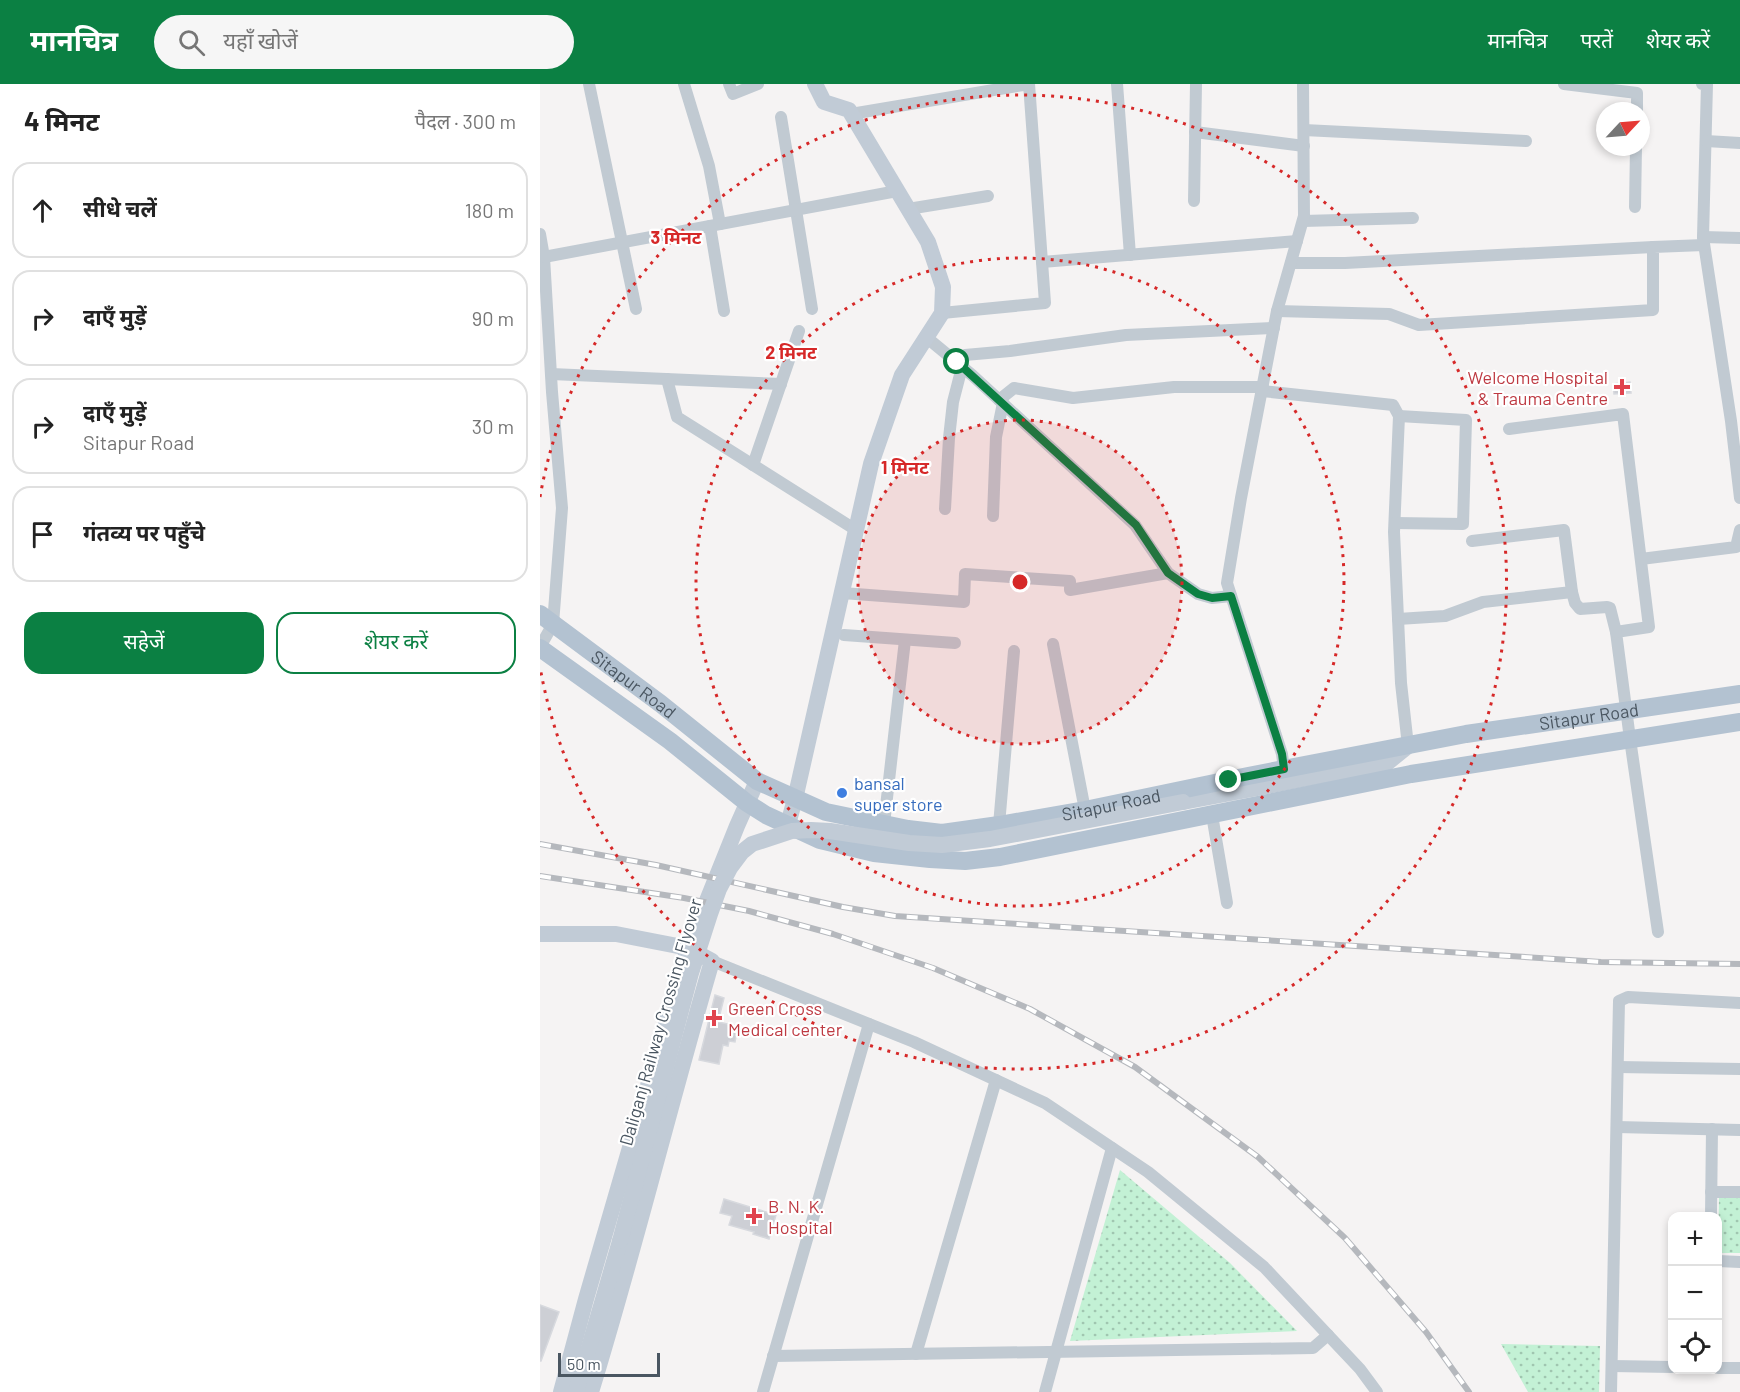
<!DOCTYPE html>
<html lang="hi">
<head>
<meta charset="utf-8">
<style>
	:root { --surface:#fff; --page:#f6f6f6; --text:#222; --muted:#767676; --line:#e0e0e0; --accent:#0b8043 }
	body { margin:0; font-family:Barlow,"Noto Sans Devanagari",sans-serif; background:var(--page); color:var(--text) }
	.controls { position:absolute; right:18px; bottom:18px; display:grid; overflow:hidden; border-radius:12px; box-shadow:0 3px 9px #0003 }
	.controls button { width:54px; height:54px; display:grid; place-items:center; padding:0; border:0; border-bottom:2px solid var(--line); background:var(--surface); color:var(--text); font:30px sans-serif }
	.compass { position:absolute; left:1056px; top:18px; width:54px; height:54px; border-radius:50%; background:var(--surface); box-shadow:0 3px 9px #0003; rotate:64deg }
	.scale { position:absolute; left:18px; bottom:15px; width:102px; box-sizing:border-box; padding-left:6px; border:3px solid #4a5661; border-top:0; font-size:16px; line-height:21px; white-space:nowrap; color:#4a5661; -webkit-text-stroke:4px #fff; paint-order:stroke }
	.stop { position:absolute; width:18px; height:18px; margin:-14px; border:4px solid #0b8043; border-radius:50%; background:#fff }
	.stop.end { background:#0b8043; border-color:#fff; box-shadow:0 2px 6px #0008 }
	.list { margin:0; padding:0; list-style:none }
	h2 { display:flex; justify-content:space-between; align-items:center; height:78px; margin:0; padding:0 24px; font-size:26px }
	h2 small { font-size:20px; font-weight:400; color:var(--muted) }
	.list li { display:grid; grid-template-columns:39px 1fr auto; gap:18px; align-items:center; box-sizing:border-box; height:96px; margin:0 12px 12px; padding:0 12px; border:2px solid var(--line); border-radius:18px }
	.list b { display:block; font-size:22px; white-space:nowrap }
	.list p { margin:0; font-size:20px; white-space:nowrap; color:var(--muted) }
	.list em { font-size:20px; font-style:normal; color:var(--muted) }
	.actions { display:flex; gap:12px; padding:18px 24px }
	.actions a { flex:1; padding:14px 0; border:2px solid var(--accent); border-radius:18px; text-align:center; font-size:21px; color:var(--accent) }
	.actions .main { background:var(--accent); color:#fff }
	.icon { flex:none; width:33px; height:33px; fill:none; stroke:currentColor; stroke-width:2; stroke-linecap:round; stroke-linejoin:round }
	.map { position:relative; flex:none; width:1200px; height:1308px; overflow:hidden }
	header { display:flex; align-items:center; gap:36px; box-sizing:border-box; height:84px; padding:0 30px; background:var(--accent); color:#fff }
	header strong { font-size:28px }
	nav { display:flex; gap:33px; margin-inline-start:auto; font-size:21px }
	.search { width:420px; height:54px; background:var(--page); display:flex; align-items:center; gap:15px; box-sizing:border-box; padding:0 21px; border-radius:33px; color:var(--muted); font-size:22px }
	main { display:flex }
	aside { flex:1; background:var(--surface) }
	.map>svg:first-child { display:block }
</style>
</head>
<body>
<header>
<strong>मानचित्र</strong>
<div class="search"><svg class="icon" aria-label="search" viewBox="0 0 24 24"><circle cx="10" cy="10" r="6"/><path d="M15 15l6 6"/></svg>यहाँ खोजें</div>
<nav><a>मानचित्र</a><a>परतें</a><a>शेयर करें</a></nav>
</header>
<main>
<aside>
<h2>4 मिनट<small>पैदल · 300 m</small></h2>
<ul class="list">
<li><svg class="icon" aria-label="ahead" viewBox="0 0 24 24"><path d="M12 20V5M6 11l6-6 6 6"/></svg><div><b>सीधे चलें</b></div><em>180 m</em></li>
<li><svg class="icon" aria-label="right" viewBox="0 0 24 24"><path d="M7 20v-9h11M14 6l5 5-5 5"/></svg><div><b>दाएँ मुड़ें</b></div><em>90 m</em></li>
<li><svg class="icon" aria-label="right" viewBox="0 0 24 24"><path d="M7 20v-9h11M14 6l5 5-5 5"/></svg><div><b>दाएँ मुड़ें</b><p>Sitapur Road</p></div><em>30 m</em></li>
<li><svg class="icon" aria-label="arrive" viewBox="0 0 24 24"><path d="M6 21V4h12l-3 4 3 4H6"/></svg><div><b>गंतव्य पर पहुँचे</b></div></li>
</ul>
<div class="actions"><a class="main">सहेजें</a><a>शेयर करें</a></div>
</aside>
<div class="map">
<svg width="1200" height="1308" viewBox="0 0 1200 1308">
	<defs>
		<pattern id="grass-dots" width="8" height="8" patternUnits="userSpaceOnUse" patternTransform="scale(1.5)"><rect width="8" height="8" fill="#c3f1d5"/><path d="M2 2h.1M6 6h.1" fill="none" stroke="#a0c6b0" stroke-width="1.8" stroke-linecap="round"/></pattern>
	</defs>
	<rect width="100%" height="100%" fill="#f5f3f3"/>
	<g fill="url(#grass-dots)">
		<polygon points="580,1086 690,1179 757,1247 530,1257"/>
		<polygon points="1179,1113 1200,1113 1200,1169 1178,1169"/>
		<polygon points="961,1260 1060,1262 1059,1308 988,1308"/>
	</g>
	<g fill="#cdcfd5" stroke="#d7d9de" stroke-width="1.5">
		<polygon points="1090,298 1091,309 1074,310 1073,300"/>
		<polygon points="175,911 184,914 178,938 198,942 195,958 189,957 188,962 183,961 179,980 159,976"/>
		<polygon points="184,1115 236,1131 229,1155 213,1150 214,1148 189,1141 192,1132 180,1129"/>
		<polygon points="0,1221 19,1228 1,1277 0,1277"/>
	</g>
	<g fill="none" stroke-linecap="round" stroke-linejoin="round">
		<g stroke="#c1cad2" stroke-width="12">
			<polyline points="49,0 96,225"/>
			<polyline points="144,0 169,82 180,140"/>
			<polyline points="189,0 193,10 218,0"/>
			<polyline points="577,0 590,171"/>
			<polyline points="1024,0 1097,9 1097,27"/>
			<polyline points="1162,0 1167,0 1163,153 1191,337 1200,414"/>
			<polyline points="311,30 489,0 505,219 402,229"/>
			<polyline points="241,33 272,225"/>
			<polyline points="764,46 986,57"/>
			<polyline points="655,48 764,62"/>
			<polyline points="1166,57 1200,59"/>
			<polyline points="654,117 656,0"/>
			<polyline points="1095,123 1096,63"/>
			<polyline points="368,125 448,112"/>
			<polyline points="763,137 873,134"/>
			<polyline points="170,142 184,227"/>
			<polyline points="0,150 4,173 12,308 22,424 13,540 0,563"/>
			<polyline points="1163,153 1200,154"/>
			<polyline points="4,173 357,107"/>
			<polyline points="502,178 757,157"/>
			<polyline points="751,179 805,179 1113,163"/>
			<polyline points="737,227 849,230 879,241 1113,226 1113,163 1164,161"/>
			<polyline points="386,253 432,291 595,441 628,489 658,510 672,514 691,512"/>
			<polyline points="417,278 425,271 470,267 586,251 734,244"/>
			<polyline points="11,290 241,300"/>
			<polyline points="127,295 137,333 316,446"/>
			<polyline points="722,307 853,321 859,332 854,448 861,599 868,662"/>
			<polyline points="459,316 474,304 533,314 634,303 723,303"/>
			<polyline points="969,345 1083,330 1109,543 1076,548 1090,655 1118,848"/>
			<polyline points="213,381 259,247"/>
			<polyline points="405,425 409,354 413,318 422,283"/>
			<polyline points="453,432 456,353 463,319"/>
			<polyline points="855,439 923,440 926,336 859,332"/>
			<polyline points="1101,475 1196,463 1200,446"/>
			<polyline points="1032,508 1035,519 1040,525 1067,523 1070,524 1076,548"/>
			<polyline points="302,509 424,518 425,490 530,497 530,506 628,489"/>
			<polyline points="858,535 905,532 943,518 1032,508 1024,446 932,457"/>
			<polyline points="304,551 415,559"/>
			<polyline points="513,560 545,726"/>
			<polyline points="744,685 742,670 687,499 701,414 737,227 764,132 763,0"/>
			<polyline points="672,731 687,819"/>
			<polyline points="344,740 365,556"/>
			<polyline points="459,741 474,567"/>
			<polyline points="172,877 374,958 505,1019 608,1088 724,1183 820,1285 837,1308"/>
			<polyline points="1078,983 1200,985"/>
			<polyline points="1077,1043 1200,1046"/>
			<polyline points="1171,1108 1200,1108"/>
			<polyline points="1171,1132 1172,1045"/>
			<polyline points="1178,1177 1200,1178"/>
			<polyline points="376,1270 456,996"/>
			<polyline points="233,1272 773,1264 788,1251"/>
			<polyline points="1072,1282 1132,1283"/>
			<polyline points="1178,1284 1200,1284"/>
			<polyline points="223,1308 329,940"/>
			<polyline points="505,1308 572,1064"/>
			<polyline points="1071,1308 1079,917 1088,913 1200,919"/>
		</g>
		<g stroke="#c1cbd6" stroke-width="16">
			<polyline points="643,718 847,679 868,662"/>
			<polyline points="248,740 255,715 331,380 362,291 402,229 403,203 388,158 309,26 284,18 275,0"/>
			<path d="M0 850H76L148 864 172 877C130 1020 95 1165 51 1308"/>
			<polyline points="21,1308 46,1215 148,864 197,742 217,697"/>
			<polyline points="36,1308 80,1157"/>
		</g>
		<g stroke="#b3c2d1" stroke-width="18">
			<path id="s1" d="M0 530 121 620 217 697 286 728 368 745 402 749 459 741 545 726 708 692 926 650 1200 610"/>
			<polyline points="0,564 130,657 207,719 226,731 280,756 334,769 390,775 425,777 460,773 871,690 1200,638"/>
		</g>
		<defs>
			<g id="rail">
				<polyline points="0,760 116,781 303,823 355,832 1061,878 1200,880"/>
				<polyline points="0,792 144,814 209,827 293,850 393,884 490,925 595,983 718,1073 805,1154 886,1248 929,1308"/>
			</g>
		</defs>
		<use href="#rail" stroke="#b5b8bd" stroke-width="6"/>
		<use href="#rail" stroke="#fff" stroke-width="4" stroke-dasharray="11" stroke-linecap="butt"/>
		<polyline stroke="#c1cbd6" stroke-width="16" points="80,1157 151,889 170,830 179,805 190,784 202,768 212,760 252,747 271,746 290,747 369,759 402,761 450,755 643,718"/>
	</g>
	<g fill="none" stroke-linecap="round" stroke-linejoin="round">
		<polyline stroke="#0b8043" stroke-width="8" points="417,278 596,441 628,489 658,510 672,514 691,512 742,670 744,685 689,696"/>
	</g>
	<circle cx="480" cy="498" r="162" fill="#d62828" fill-opacity=".12"/>
	<g fill="none" stroke="#d62828" stroke-width="3" stroke-dasharray="3 6">
		<circle cx="480" cy="498" r="162"/>
		<circle cx="480" cy="498" r="324"/>
		<path d="M0 413A487 487 0 1 1 0 583"/>
	</g>
	<g fill="#e0444e" stroke="#fff" stroke-width="2">
		<path d="M1079 294h6v6h6v6h-6v6h-6v-6h-6v-6h6z"/>
		<path d="M171 925h6v6h6v6h-6v6h-6v-6h-6v-6h6z"/>
		<path d="M211 1123h6v6h6v6h-6v6h-6v-6h-6v-6h6z"/>
	</g>
	<circle fill="#3f7fe0" stroke="#fff" stroke-width="2" cx="302" cy="709" r="6"/>
	<g text-anchor="middle" dominant-baseline="central" stroke-width="4.5" stroke-linejoin="round" paint-order="stroke">
		<g font-size="18" fill="#be3a42" stroke="#fff" text-anchor="start">
			<text x="1068" y="293" text-anchor="end">Welcome Hospital<tspan x="1068" dy="21">&amp; Trauma Centre</tspan></text>
			<text x="188" y="924">Green Cross<tspan x="188" dy="21">Medical center</tspan></text>
			<text x="228" y="1122">B. N. K.<tspan x="228" dy="21">Hospital</tspan></text>
		</g>
		<g font-size="18" fill="#4a5661" stroke="#fff">
			<text stroke="none"><textPath href="#s1" startOffset="117">Sitapur Road</textPath></text>
			<text stroke="none"><textPath href="#s1" startOffset="1125">Sitapur Road</textPath></text>
			<text stroke="none"><textPath href="#s1" startOffset="639">Sitapur Road</textPath></text>
			<text transform="translate(120 938) rotate(-74)">Daliganj Railway Crossing Flyover</text>
		</g>
		<g font-size="18" fill="#366cbe" stroke="#fff" text-anchor="start">
			<text x="314" y="699">bansal<tspan x="314" dy="21">super store</tspan></text>
		</g>
	</g>
	<circle cx="480" cy="498" r="9" fill="#d62828" stroke="#fff" stroke-width="3"/>
	<g font-size="18" text-anchor="middle" font-weight="bold" fill="#d62828" stroke="#fff" stroke-width="4.5" stroke-linejoin="round" paint-order="stroke">
		<text x="136" y="160">3 मिनट</text>
		<text x="251" y="275">2 मिनट</text>
		<text x="365" y="390">1 मिनट</text>
	</g>
</svg>
<div class="controls">
<button>+</button>
<button>−</button>
<button><svg class="icon" aria-label="locate" viewBox="0 0 24 24"><circle cx="12" cy="12" r="6"/><path d="M12 2v4M12 18v4M2 12h4M18 12h4"/></svg></button>
</div>
<svg class="compass" viewBox="-18 -18 36 36"><path d="M0-13l5 13h-10z" fill="#e53935"/><path d="M0 13l5-13h-10z" fill="#767676"/></svg>
<div class="scale">50 m</div>
<div class="stop" style="left:417px;top:278px"></div>
<div class="stop end" style="left:689px;top:696px"></div>
</div>
</main>
</body>
</html>
